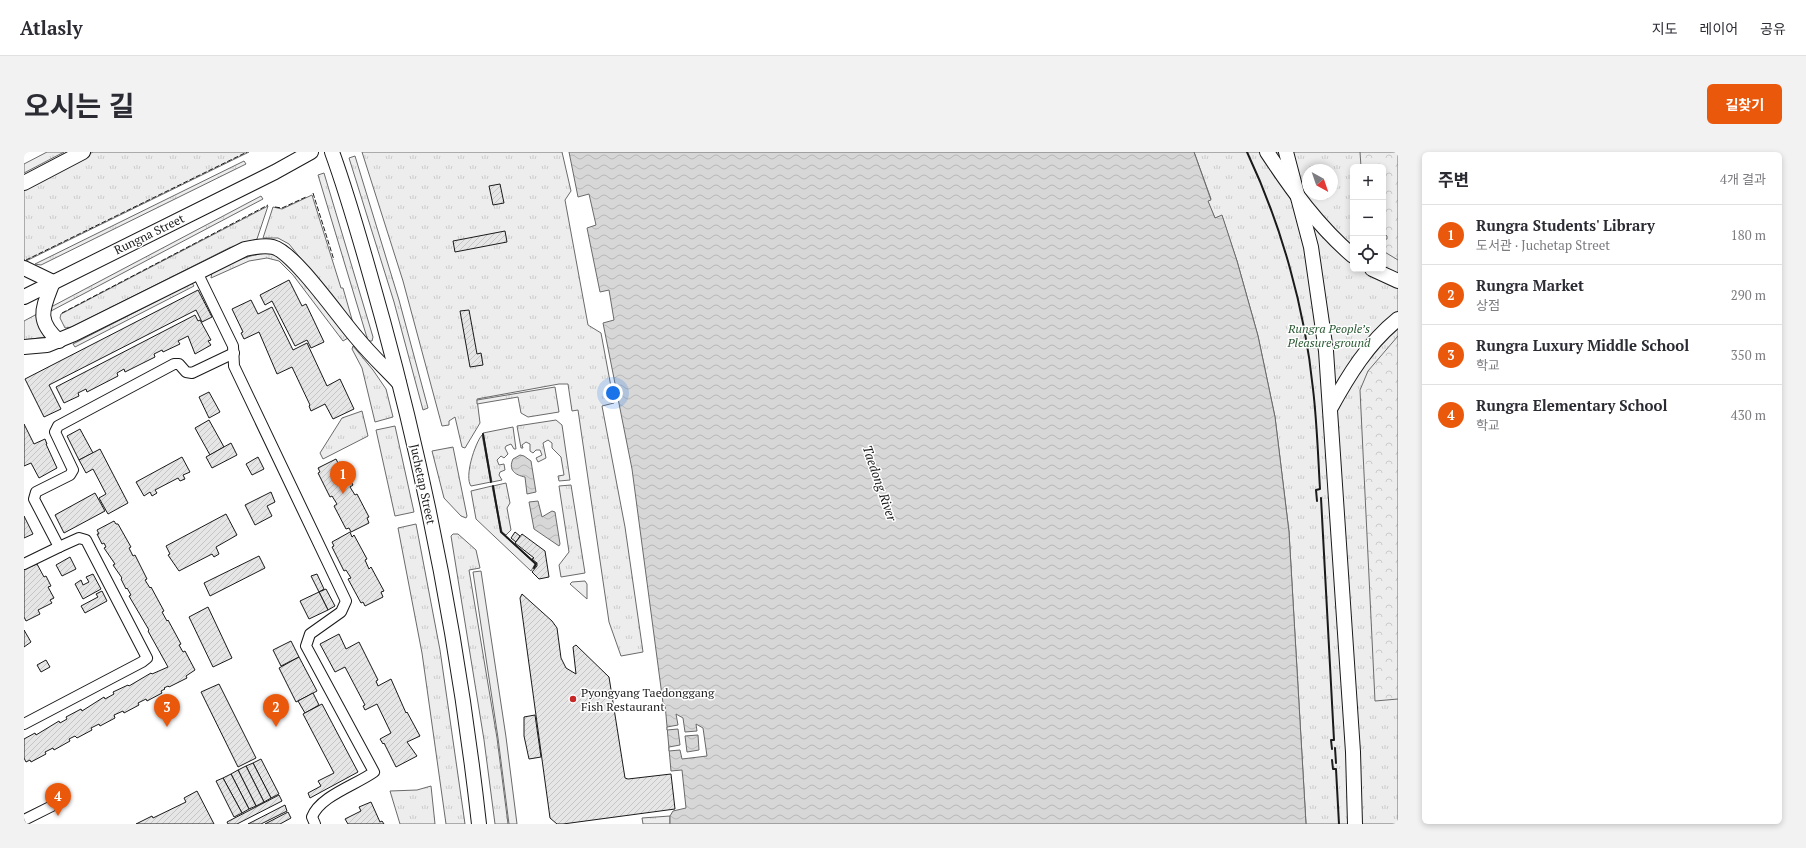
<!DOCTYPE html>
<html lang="ko">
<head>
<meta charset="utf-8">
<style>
	:root { --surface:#fff; --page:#f2f2f3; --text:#2b2b33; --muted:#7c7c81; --line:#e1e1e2; --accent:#ea580c }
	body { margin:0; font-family:"PT Serif","Noto Sans KR",serif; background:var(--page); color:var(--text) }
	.controls { position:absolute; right:12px; top:12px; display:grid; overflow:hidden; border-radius:6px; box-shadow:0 2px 6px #0003 }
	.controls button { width:36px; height:36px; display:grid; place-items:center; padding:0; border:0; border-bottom:1px solid var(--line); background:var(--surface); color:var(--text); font:20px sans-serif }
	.compass { position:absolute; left:1278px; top:12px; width:36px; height:36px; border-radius:50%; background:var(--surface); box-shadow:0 2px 6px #0003; rotate:140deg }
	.you { position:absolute; left:589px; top:241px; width:14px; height:14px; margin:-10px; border:3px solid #fff; border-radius:50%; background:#1a73e8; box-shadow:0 0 0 6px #1a73e833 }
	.badge { display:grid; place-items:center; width:26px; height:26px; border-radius:50%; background:var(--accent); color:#fff; font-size:13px; font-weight:700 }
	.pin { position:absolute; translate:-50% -33px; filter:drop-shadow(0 1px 2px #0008) }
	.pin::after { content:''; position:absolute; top:21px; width:14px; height:12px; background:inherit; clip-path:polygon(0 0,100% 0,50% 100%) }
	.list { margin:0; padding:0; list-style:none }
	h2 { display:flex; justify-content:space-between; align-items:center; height:52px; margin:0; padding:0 16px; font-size:17px }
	h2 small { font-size:13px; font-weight:400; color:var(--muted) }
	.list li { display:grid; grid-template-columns:26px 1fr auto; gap:12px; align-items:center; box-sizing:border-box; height:60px; padding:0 16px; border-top:1px solid var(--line) }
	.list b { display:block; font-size:15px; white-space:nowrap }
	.list p { margin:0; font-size:13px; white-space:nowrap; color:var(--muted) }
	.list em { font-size:13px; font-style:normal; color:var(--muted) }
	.icon { flex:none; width:22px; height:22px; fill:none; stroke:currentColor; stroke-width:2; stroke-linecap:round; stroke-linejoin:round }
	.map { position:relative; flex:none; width:1374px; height:672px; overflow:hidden; border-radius:6px }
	header { display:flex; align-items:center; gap:24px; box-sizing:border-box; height:56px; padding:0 20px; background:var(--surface); border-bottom:1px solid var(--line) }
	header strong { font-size:19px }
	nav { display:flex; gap:22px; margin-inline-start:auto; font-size:14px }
	.intro { display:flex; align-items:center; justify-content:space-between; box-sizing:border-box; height:96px; padding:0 24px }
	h1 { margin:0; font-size:28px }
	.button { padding:10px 18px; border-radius:6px; background:var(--accent); color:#fff; font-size:14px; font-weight:700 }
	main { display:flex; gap:24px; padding:0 24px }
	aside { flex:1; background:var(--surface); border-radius:6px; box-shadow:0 2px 6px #0003 }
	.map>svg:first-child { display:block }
</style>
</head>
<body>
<header>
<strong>Atlasly</strong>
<nav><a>지도</a><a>레이어</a><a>공유</a></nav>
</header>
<div class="intro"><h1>오시는 길</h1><a class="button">길찾기</a></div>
<main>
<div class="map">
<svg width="1374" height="672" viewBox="0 0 1374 672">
	<defs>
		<pattern id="grass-tufts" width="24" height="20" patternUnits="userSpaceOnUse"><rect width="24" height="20" fill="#ededed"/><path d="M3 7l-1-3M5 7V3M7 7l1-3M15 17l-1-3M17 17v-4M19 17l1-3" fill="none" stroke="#cbcbcb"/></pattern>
		<pattern id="forest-crowns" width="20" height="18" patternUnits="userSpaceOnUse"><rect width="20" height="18" fill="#ededed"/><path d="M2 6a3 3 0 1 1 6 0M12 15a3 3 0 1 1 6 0" fill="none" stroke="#cbcbcb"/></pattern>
		<pattern id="water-waves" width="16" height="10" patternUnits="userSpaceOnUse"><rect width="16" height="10" fill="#d7d7d7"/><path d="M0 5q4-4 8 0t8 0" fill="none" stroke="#b8b8b8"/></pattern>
		<pattern id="building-hatch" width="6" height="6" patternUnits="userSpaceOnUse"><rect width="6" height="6" fill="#e6e6e6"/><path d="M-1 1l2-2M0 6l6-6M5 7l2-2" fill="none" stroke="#c5c5c5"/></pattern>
	</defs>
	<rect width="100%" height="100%" fill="#fff"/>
	<g fill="url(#grass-tufts)" stroke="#6a6a6a" fill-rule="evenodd">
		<polygon points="23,0 40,0 0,21 0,12"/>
		<polygon points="69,0 225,0 2,109 0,107 0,36"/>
		<polygon points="338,0 538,0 547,39 541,48 564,173 577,181 590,251 578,254 601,375 619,500 597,504 585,470 554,258 548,259 544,232 535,232 453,247 456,271 441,296 438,295 431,265 425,269 425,273 418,274 379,129"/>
		<path d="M1170 0H1374V672H1282L1265 380 1251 265 1234 184 1213 109 1198 64 1191 66 1183 48 1187 47ZM1329 15H1359V117H1329ZM1284 18H1308V42H1284Z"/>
		<polygon points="331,4 375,148 404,256 399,258 370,150 325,6"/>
		<polygon points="220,9 222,12 17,113 11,112"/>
		<polygon points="300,21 349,185 348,189 344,189 294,23"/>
		<polygon points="288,43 317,136 319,136 329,171 265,92 254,86 239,86 249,55 258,57"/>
		<polygon points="237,44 239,47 27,159 27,155"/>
		<polygon points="244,54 233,87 205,96 48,175 41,176 36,166 37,162"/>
		<path d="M243 101 251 102 263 108 324 186 319 189 269 123 255 109 243 106 225 109 187 126 188 120C206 111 223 103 243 101Z"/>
		<polygon points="168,131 170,134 51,195 49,192"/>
		<polygon points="13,162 22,185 0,188 0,169"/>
		<polygon points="329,194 349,218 362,237 369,265 351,270 338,216 328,197"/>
		<polygon points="531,235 535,260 504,265 497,261 494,245 453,252 453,248"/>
		<polygon points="338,259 344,284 299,307 296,301 318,266"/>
		<polygon points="532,268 538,273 546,328 535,329 534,324 540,323 537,305 528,296 528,291 524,288 519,291 522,306 514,310 512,306 518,303 516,298 512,298 509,301 506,299 506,292 502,290 498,293 499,296 497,296 493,274"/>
		<polygon points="371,274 390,360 371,364 352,278"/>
		<polygon points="489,275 492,297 490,297 487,292 482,294 481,296 484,302 480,306 477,304 473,308 475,313 480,312 481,318 476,320 475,323 478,328 468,330 459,281"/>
		<path d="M458 283 467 330 447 334C440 325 451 291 458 283Z"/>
		<polygon points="429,295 443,364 442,366 437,364 420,346 408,299"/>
		<polygon points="482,331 486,351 483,356 487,378 482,383 478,380 469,334"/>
		<polygon points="547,333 561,421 537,425 535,413 545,400 535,334"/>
		<polygon points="468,334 477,380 511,412 507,419 452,367 447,339"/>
		<polygon points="392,372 416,498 441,672 422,672 398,501 374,376"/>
		<polygon points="429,382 434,382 452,398 456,416 445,418 473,586 484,672 471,672 460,588 427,384"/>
		<polygon points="561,429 563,432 563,447 546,432 548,430"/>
		<polygon points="407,634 411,672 376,672 366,639 393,638"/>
		<polygon points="646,664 646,672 619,672 618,666"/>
	</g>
	<g fill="url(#forest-crowns)" stroke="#6a6a6a">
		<polygon points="1336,0 1374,0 1374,108 1359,99 1359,88 1363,87 1363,84 1359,81 1359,15 1337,15"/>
		<polygon points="1374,184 1374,547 1351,549 1336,238 1344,219"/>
	</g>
	<polygon fill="#ededed" stroke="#6a6a6a" points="457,419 482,585 493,672 485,672 474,586 449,420"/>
	<g fill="url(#water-waves)" stroke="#6a6a6a">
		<polygon points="545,0 1170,0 1187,48 1184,49 1191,66 1198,63 1213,109 1234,184 1251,265 1265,380 1282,672 646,672 646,664 649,659 662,656 658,618 647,619 641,552 639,551 608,317 579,171 590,168 585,138 576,140 563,76 572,73 565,42 554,45"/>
		<path d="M496 303 500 304 507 309 512 340 503 342 501 325C491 323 484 318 489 307Z"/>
		<polygon points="514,349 518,365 528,359 531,360 536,392 535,394 510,377 505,350"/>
	</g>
	<path fill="#fff" stroke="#6a6a6a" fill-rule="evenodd" d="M652 562 659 566 661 580 673 579 672 572 679 576 683 604 658 607 656 598 645 599V595L656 593 654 577 643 578V575L654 573ZM674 583 675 598 663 600 661 584Z"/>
	<g fill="url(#building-hatch)" stroke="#1a1a1a">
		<polygon points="476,32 480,51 469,53 465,34"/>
		<polygon points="481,79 483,90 431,100 429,89"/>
		<polygon points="265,128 278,154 282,152 300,190 287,196 283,188 271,194 248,149 241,153 236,143"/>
		<polygon points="174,138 188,165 178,170 172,158 25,233 37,257 20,265 1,227"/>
		<polygon points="227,148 234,162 248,155 269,198 283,191 303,234 316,227 330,257 309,267 301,252 287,259 285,254 286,253 268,215 253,222 235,180 220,187 217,181 219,180 208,157"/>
		<polygon points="445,158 453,202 457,201 459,213 446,215 436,159"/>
		<polygon points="171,163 174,169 176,168 187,188 184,189 187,193 171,202 164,184 154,189 156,192 139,200 138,198 130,202 131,205 101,220 100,217 93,221 94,224 63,240 62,237 54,241 55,244 40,251 32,235"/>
		<polygon points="185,240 196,260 185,266 175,245"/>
		<polygon points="185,268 200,295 186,303 171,276"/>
		<polygon points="0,272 10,292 21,287 23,292 22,292 33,316 15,326 7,311 0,314"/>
		<polygon points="56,277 69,301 55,308 43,284"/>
		<polygon points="207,291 213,303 188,316 182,305"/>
		<polygon points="76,297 104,351 84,362 75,346 82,342 69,317 62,321 55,308"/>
		<polygon points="158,305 166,320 159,323 161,327 156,329 154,326 131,338 133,341 128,344 126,340 120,344 112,330"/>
		<polygon points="234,305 240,317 228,323 222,312"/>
		<polygon points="312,307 314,311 316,310 329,333 326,335 331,343 333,342 345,365 343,366 345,371 327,380 325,376 322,377 310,354 313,352 308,344 306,345 294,321 296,320 294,316"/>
		<polygon points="247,340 251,350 243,354 248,364 231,373 221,353"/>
		<polygon points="71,341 81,359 40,381 31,363"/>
		<polygon points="202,362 213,383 192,395 195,402 190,405 188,402 155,419 144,403 146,402 142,394"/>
		<polygon points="0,364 9,382 0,386"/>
		<polygon points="90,369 92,372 94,372 107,395 105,396 109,404 111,403 123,427 121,428 126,436 127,435 140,459 138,460 143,469 144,468 157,492 155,493 159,500 161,499 171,518 162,524 163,526 145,535 144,534 140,536 141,537 137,539 138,541 123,549 122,547 114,551 115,553 100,561 99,559 90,563 91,566 76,574 75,572 67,576 68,578 53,586 51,584 45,587 46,589 30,598 29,596 21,600 22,602 7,610 6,608 2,610 0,606 0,587 11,581 12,583 35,569 36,571 43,567 42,565 57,557 58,559 80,545 81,547 90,542 89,540 104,533 105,534 127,521 128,522 144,515 124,479 125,478 105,444 107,443 103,436 102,437 97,427 98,426 89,413 91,412 80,396 82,395 80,391 78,392 73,382 75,382 73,378"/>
		<polygon points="326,380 328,385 330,383 343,407 341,408 345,417 347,415 360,439 357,440 359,445 341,454 339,450 337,451 324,427 327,426 322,418 320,419 308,395 310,394 308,390"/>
		<polygon points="491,380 496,384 492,390 487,386"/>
		<polygon points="498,382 521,399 525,425 515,427 508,420 513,414 513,411 508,407 510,406 491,391"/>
		<polygon points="235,404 241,416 186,444 180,431"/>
		<polygon points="46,405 52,417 38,424 32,413"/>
		<polygon points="7,412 8,414 13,412 20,425 22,424 27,434 24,435 30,446 26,448 28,451 14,458 16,462 2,469 0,465 0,416"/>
		<polygon points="69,422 77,437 59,447 51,432 57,428 59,433 65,430 62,425"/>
		<polygon points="293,422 300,437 295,440 287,424"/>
		<polygon points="302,437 311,454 304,458 295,440"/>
		<polygon points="78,439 83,449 61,461 57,454 74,445 72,442"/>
		<polygon points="295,440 304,458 285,467 276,449"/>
		<polygon points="498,442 528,469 533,476 537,506 542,516 552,522 549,495 552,493 585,525 601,626 604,627 647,622 651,657 539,672 533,672 526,666 496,446"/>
		<polygon points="184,455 208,506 189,515 165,465"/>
		<polygon points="0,478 7,490 0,495"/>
		<polygon points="315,482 322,497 335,490 354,528 352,529 354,534 367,527 382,561 383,560 396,584 383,590 393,604 372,615 360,591 359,592 356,587 367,581 353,552 341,558 339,554 341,553 321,515 311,520 296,492"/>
		<polygon points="267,489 275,505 257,514 249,498"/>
		<polygon points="275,505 293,539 272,550 255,516"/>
		<polygon points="22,508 26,515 17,520 13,513"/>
		<polygon points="195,532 232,606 214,615 177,540"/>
		<polygon points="289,541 295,553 281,561 274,549"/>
		<polygon points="298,552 334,620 286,646 284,641 297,634 294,629 310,621 279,562"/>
		<polygon points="511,563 517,605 505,607 500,584 500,565"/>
		<polygon points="237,607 255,642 247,646 229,611"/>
		<polygon points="229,611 247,646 240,650 222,614"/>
		<polygon points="222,614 240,650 232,654 214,618"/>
		<polygon points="214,618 232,654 225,657 207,622"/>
		<polygon points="207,622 225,657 218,661 199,626"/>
		<polygon points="199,626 218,661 210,665 192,629"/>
		<polygon points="173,639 190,672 112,672 128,664 129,666 162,650 160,646"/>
		<polygon points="255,643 258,649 213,672 204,672 203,670"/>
		<polygon points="347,650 356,670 358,669 360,672 324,672 321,667 337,659 335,655"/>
		<polygon points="261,653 263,659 237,672 224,672"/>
		<polygon points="264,660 267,666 256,672 241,672"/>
	</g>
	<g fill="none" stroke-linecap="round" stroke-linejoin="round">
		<defs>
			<g id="street">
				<path d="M173 120 209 194 210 214 322 449 317 460 286 482 282 494 350 620C332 633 296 644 288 665L291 672"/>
				<polyline points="0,412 35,395 10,347 12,340 46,323 49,318 31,280 34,274 150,212 155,212 162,220 168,221 210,201"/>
				<polyline points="0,572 118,510 123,506 62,388 55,386 35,395"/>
				<polyline points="0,668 28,654"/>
			</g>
			<g id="secondary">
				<path d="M308 0C328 55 343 112 359 169 404 334 436 502 455 672"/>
				<path d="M1243 0C1268 38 1294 74 1329 104"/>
				<polyline points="1262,0 1287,95 1302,199 1329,600 1331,672"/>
				<polyline points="0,31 59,0"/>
				<polyline points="0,116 29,130"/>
				<polyline points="1348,117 1374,129"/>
				<path d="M29 130C19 156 11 168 35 189"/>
				<polyline points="0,145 251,20 287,0"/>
				<path d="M0 195 23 193 50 182 221 97C230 95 240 93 249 95 270 100 316 167 333 186 346 202 361 216 375 231"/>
				<path d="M1306 257C1324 224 1344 191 1374 167"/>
			</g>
		</defs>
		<use href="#street" stroke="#1a1a1a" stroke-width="12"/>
		<use href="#secondary" stroke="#1a1a1a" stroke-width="16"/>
		<use href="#street" stroke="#fff" stroke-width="10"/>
		<use href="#secondary" stroke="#fff" stroke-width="14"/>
		<g stroke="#1a1a1a" stroke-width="1" stroke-dasharray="5 2" stroke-linecap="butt">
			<polyline points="289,41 310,108"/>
			<polyline points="251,55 258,56 282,45"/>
			<polyline points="2,108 223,0"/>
			<polyline points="38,161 244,53"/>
		</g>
		<g stroke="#1a1a1a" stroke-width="2">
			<path d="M1223 0C1257 72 1281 157 1289 237 1293 270 1294 304 1296 337L1292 338 1293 349"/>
			<polyline points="459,282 467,330"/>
			<polyline points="469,334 477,380 512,412 510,416"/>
			<polyline points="1297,346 1310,588 1307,588 1308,597"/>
			<polyline points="1311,596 1312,611"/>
			<polyline points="1308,608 1309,617 1312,617 1315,672"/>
		</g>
	</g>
	<circle fill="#c62828" stroke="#fff" stroke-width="1.5" cx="549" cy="547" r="4"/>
	<g text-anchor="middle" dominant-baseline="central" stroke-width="3" stroke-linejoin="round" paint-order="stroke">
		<g font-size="12" fill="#1a1a1a" stroke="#fff">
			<text transform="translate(125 82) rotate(-26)">Rungna Street</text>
			<text transform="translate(399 332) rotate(78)">Juchetap Street</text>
		</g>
		<g font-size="12" font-style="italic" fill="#2b5a34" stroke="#fff">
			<text x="1305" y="176">Rungra People’s<tspan x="1305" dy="14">Pleasure ground</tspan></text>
		</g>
		<g font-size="12" fill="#1a1a1a" stroke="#fff" text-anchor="start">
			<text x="557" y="540">Pyongyang Taedonggang<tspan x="557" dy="14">Fish Restaurant</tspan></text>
		</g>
		<g font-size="13" font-style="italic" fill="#1a1a1a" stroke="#fff">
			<text transform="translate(856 331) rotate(71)">Taedong River</text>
		</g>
	</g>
</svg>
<div class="controls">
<button>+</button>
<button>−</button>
<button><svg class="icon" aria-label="locate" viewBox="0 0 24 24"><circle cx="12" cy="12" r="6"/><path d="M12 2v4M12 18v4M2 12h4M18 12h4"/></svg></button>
</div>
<svg class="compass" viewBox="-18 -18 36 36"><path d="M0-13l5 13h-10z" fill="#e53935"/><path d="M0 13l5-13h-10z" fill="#7c7c81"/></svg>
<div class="you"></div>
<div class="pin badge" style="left:319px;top:342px">1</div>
<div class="pin badge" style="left:252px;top:575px">2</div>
<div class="pin badge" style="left:143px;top:575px">3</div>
<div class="pin badge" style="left:34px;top:664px">4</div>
</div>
<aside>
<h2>주변<small>4개 결과</small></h2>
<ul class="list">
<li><span class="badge">1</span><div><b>Rungra Students' Library</b><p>도서관 · Juchetap Street</p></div><em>180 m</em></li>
<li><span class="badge">2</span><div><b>Rungra Market</b><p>상점</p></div><em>290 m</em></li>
<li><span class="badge">3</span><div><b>Rungra Luxury Middle School</b><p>학교</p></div><em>350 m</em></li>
<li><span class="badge">4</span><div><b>Rungra Elementary School</b><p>학교</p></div><em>430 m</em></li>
</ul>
</aside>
</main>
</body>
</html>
